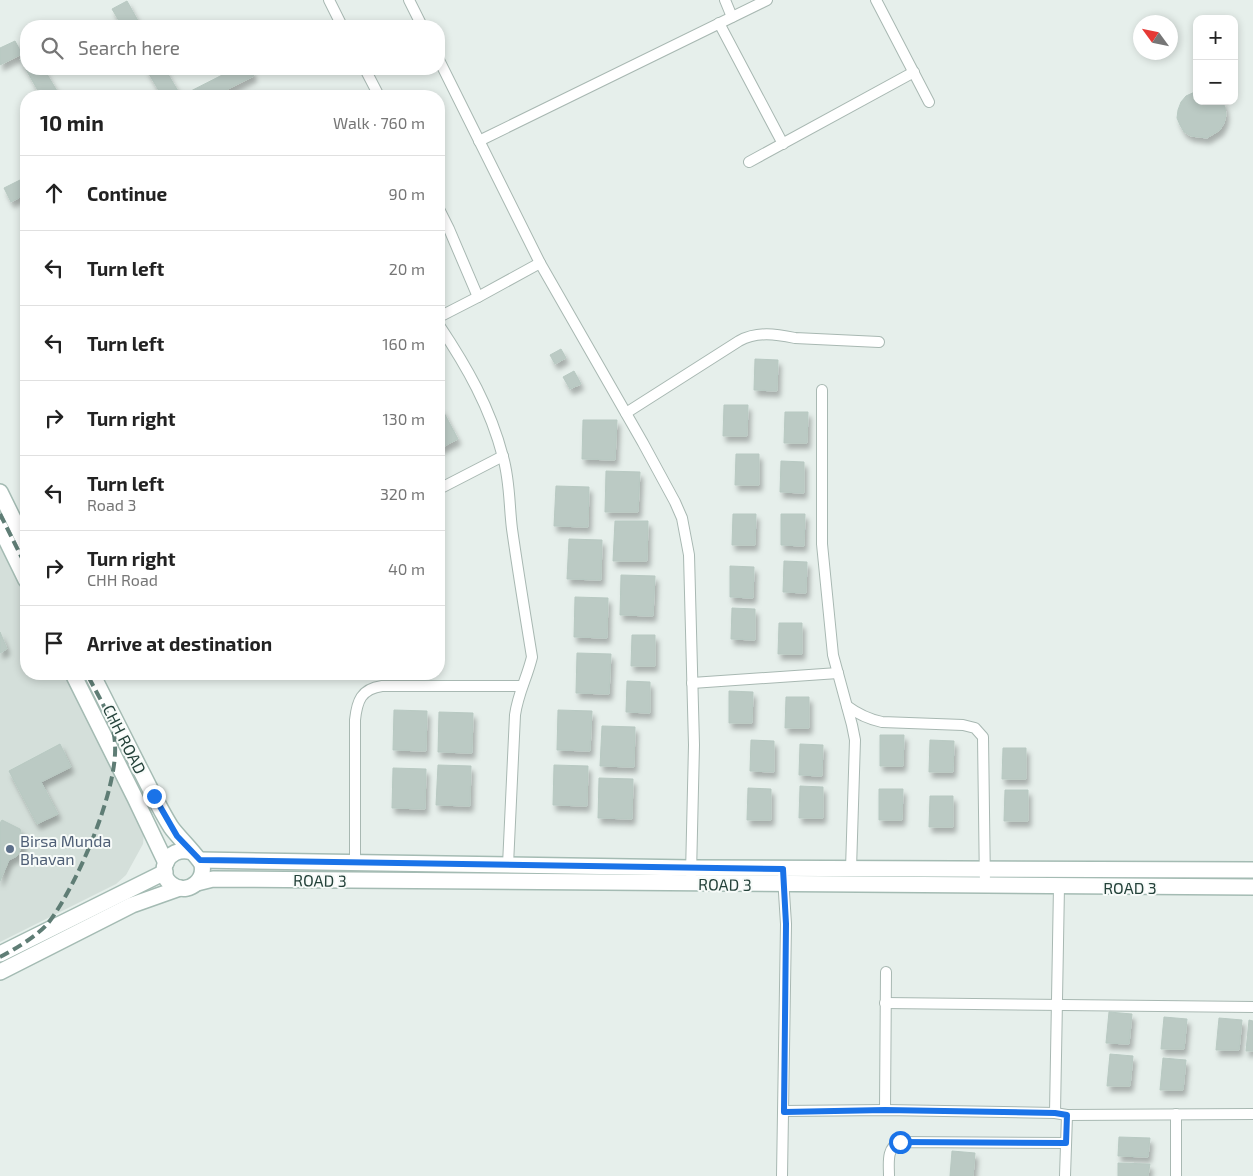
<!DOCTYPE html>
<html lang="en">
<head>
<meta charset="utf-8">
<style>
	:root { --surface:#fff; --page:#f2f2f2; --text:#222; --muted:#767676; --line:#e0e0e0 }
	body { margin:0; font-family:"Exo 2",sans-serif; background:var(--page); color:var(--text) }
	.controls { position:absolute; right:15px; top:15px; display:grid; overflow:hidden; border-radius:10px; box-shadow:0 2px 8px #0003 }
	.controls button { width:45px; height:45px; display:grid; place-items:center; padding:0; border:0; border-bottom:1px solid var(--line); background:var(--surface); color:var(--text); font:25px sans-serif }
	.compass { position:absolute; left:1133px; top:15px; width:45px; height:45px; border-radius:50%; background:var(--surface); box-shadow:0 2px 8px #0003; rotate:303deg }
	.stop { position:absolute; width:15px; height:15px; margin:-11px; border:4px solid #1a73e8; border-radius:50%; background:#fff }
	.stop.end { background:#1a73e8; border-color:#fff; box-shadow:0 1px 5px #0008 }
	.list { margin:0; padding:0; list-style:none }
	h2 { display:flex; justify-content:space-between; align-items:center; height:65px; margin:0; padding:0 20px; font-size:21px }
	h2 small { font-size:16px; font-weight:400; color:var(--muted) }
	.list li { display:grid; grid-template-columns:32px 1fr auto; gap:15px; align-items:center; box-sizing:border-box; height:75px; padding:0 20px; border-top:1px solid var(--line) }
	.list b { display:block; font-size:19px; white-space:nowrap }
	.list p { margin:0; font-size:16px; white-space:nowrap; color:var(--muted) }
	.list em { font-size:16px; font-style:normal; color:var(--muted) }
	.icon { flex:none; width:28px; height:28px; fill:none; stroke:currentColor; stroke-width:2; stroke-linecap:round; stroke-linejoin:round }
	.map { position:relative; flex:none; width:1253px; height:1176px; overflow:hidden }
	.search { position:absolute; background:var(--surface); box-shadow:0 2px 8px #0003; left:20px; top:20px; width:425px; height:55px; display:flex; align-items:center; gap:12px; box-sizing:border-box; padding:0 18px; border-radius:20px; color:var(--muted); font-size:19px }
	.panel { position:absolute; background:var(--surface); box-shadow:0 2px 8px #0003; left:20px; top:90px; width:425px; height:590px; border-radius:20px }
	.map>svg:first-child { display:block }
</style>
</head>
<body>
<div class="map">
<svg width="1253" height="1176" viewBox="0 0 1253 1176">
	<defs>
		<filter id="shadow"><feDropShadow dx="3" dy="5.5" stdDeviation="2.5" flood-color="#0004"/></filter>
	</defs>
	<rect width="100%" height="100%" fill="#e6efeb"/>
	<polygon fill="#d4dfda" points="0,542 26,592 26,674 69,674 145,822 143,844 126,875 116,884 0,942"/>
	<g fill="#bbcac4" stroke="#b8c9c2" filter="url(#shadow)">
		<polygon points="127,1 141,26 122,26 112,9"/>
		<polygon points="15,41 22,54 0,65 0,48"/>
		<polygon points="26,55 26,69 44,69 60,96 41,96 20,59"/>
		<polygon points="146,69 165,69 181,96 162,96"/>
		<polygon points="234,69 251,69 254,76 214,96 183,96 183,95"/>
		<polygon points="1197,91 1197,101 1222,101 1225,107 1226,115 1224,123 1220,130 1207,138 1191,136 1184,132 1180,125 1177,118 1178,110 1181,102 1186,96"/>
		<polygon points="26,177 26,194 11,202 4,188"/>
		<polygon points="561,349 566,358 555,364 550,355"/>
		<polygon points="755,359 778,360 777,391 754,390"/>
		<polygon points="574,371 581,384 570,389 563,377"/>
		<polygon points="724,405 748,405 747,436 723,436"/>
		<polygon points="442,409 458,439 439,449 439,410"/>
		<polygon points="785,412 808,412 807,443 784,443"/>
		<polygon points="583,420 617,420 615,460 582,459"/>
		<polygon points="736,454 759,454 759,485 735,485"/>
		<polygon points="781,461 804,462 804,493 780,492"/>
		<polygon points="606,471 640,472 638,512 605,512"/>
		<polygon points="556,486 589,487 588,527 554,526"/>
		<polygon points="733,514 756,514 755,545 732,545"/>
		<polygon points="781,514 805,514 804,546 781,545"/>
		<polygon points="615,521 648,521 647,561 613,561"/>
		<polygon points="569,539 602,540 601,580 567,579"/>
		<polygon points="784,561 807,562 806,593 783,592"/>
		<polygon points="730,566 754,567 753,598 730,597"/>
		<polygon points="621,575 655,576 653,616 620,615"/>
		<polygon points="575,597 608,598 607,638 574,637"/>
		<polygon points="732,608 755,609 755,640 731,639"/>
		<polygon points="779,623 802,623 802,654 778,654"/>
		<polygon points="0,632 7,649 0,653"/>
		<polygon points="632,635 655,635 655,666 631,666"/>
		<polygon points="577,653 611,654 609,694 576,693"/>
		<polygon points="627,681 650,682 650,713 626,712"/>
		<polygon points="729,691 753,692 752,723 729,723"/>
		<polygon points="786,697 809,697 809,728 785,728"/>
		<polygon points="394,710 427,711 426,751 393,750"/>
		<polygon points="558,710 592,711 590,751 557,750"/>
		<polygon points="439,712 473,713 472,753 438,752"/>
		<polygon points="602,726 635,727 634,767 600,766"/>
		<polygon points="880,735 904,735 903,766 880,766"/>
		<polygon points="751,740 774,741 774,772 750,771"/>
		<polygon points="930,740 954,741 953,772 929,772"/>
		<polygon points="60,744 71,767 41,782 58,814 37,824 9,771"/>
		<polygon points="800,744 823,745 822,776 799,775"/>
		<polygon points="1003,748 1026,748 1026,779 1002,779"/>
		<polygon points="438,765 471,766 470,806 436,805"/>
		<polygon points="554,765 588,766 587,806 553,805"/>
		<polygon points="393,768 426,769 425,809 392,808"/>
		<polygon points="599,778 633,779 632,819 598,818"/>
		<polygon points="800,786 823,787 823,818 799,818"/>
		<polygon points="748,788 771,789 771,820 747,820"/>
		<polygon points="879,789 903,789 902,820 879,820"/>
		<polygon points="1005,790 1028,790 1028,821 1004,821"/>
		<polygon points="930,796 953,796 953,827 929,827"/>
		<polygon points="2,820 20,829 24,843 17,856 9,860 0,881 0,823"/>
		<polygon points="1109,1012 1132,1014 1129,1044 1106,1043"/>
		<polygon points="1164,1017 1187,1019 1184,1049 1161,1049"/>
		<polygon points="1219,1018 1242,1020 1239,1050 1216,1050"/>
		<polygon points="1249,1020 1253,1021 1253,1051 1246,1051"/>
		<polygon points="1110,1054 1133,1056 1130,1086 1107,1086"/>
		<polygon points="1163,1058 1186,1060 1183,1090 1160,1090"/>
		<polygon points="1119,1137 1150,1138 1148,1157 1118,1156"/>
		<polygon points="952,1151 975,1153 973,1176 950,1176"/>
		<polygon points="1118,1163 1150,1164 1148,1176 1118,1176"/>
	</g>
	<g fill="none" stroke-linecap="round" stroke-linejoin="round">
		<defs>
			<g id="street">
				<polyline points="329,0 342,26"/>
				<polyline points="409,0 422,26"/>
				<polyline points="725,0 732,17"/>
				<polyline points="876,0 929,102"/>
				<polyline points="719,23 783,144"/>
				<polyline points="439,60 540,263 478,297 439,317"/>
				<polyline points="365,69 379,96"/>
				<polyline points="479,141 767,0"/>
				<polyline points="749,162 914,72"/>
				<polyline points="439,209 449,229 478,297"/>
				<polyline points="540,263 643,443 675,502 682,518 689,555 694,745 691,874"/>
				<path d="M439 325C467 367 490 407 503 457 510 481 509 505 512 529 518 571 525 614 532 657 527 678 518 693 515 715L508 865"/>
				<polyline points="822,390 822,544 833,655 852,725 855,740 851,869"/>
				<path d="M626 413 739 341C757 331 776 334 795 338L879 342"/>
				<polyline points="439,489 503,456"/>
				<polyline points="692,683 838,673"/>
				<path d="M847 706C859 715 868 719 882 722L963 725 975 728 983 737 985 886"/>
				<path d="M355 863V720C357 701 361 689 382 686H521"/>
				<polyline points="885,1003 1253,1007"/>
				<polyline points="885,1110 886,972"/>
				<polyline points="784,1111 885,1110 1055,1113 1067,1115 1253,1114"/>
				<polyline points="1055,1113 1059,886"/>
				<polyline points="782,1176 786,924 783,877"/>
				<path d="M889 1176C889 1163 886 1148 900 1142L1066 1143"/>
				<polyline points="1065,1176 1067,1115"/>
				<polyline points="1176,1176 1176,1114"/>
			</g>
			<g id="secondary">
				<polyline points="0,492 26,545"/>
				<polyline points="0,527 26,580"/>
				<polyline points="73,674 135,798 166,863"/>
				<path d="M92 674C108 706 124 737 140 769 150 788 159 808 171 827 177 836 200 858 202 865 205 879 191 893 176 887 153 877 166 844 192 852"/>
				<polyline points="200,860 691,868 1253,870"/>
				<polyline points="197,883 213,879 1253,887"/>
				<polyline points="0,954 165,872"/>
				<polyline points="0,972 132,905 180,888"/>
			</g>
		</defs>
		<use href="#street" stroke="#a8b8b2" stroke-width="12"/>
		<use href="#secondary" stroke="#a4bbb3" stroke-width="18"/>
		<use href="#street" stroke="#fff" stroke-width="10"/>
		<use href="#secondary" stroke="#fff" stroke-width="15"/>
		<g stroke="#5f7d75" stroke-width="4" stroke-dasharray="10 5" stroke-linecap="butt">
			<polyline points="0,514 26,566"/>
			<path d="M0 957C14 950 40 934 49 922 77 885 118 790 115 744 114 719 98 696 87 674"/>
		</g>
	</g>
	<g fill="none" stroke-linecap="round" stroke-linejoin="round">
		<polyline stroke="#1a73e8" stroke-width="6" points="154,796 177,836 200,860 783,869 786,924 784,1112 885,1110 1055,1113 1067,1115 1066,1143 900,1142"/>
	</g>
	<circle fill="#5c6f8a" stroke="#f7fbf9" stroke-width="2" cx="10" cy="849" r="5"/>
	<g text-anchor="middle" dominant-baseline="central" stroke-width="4" stroke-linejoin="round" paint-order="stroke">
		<g font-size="16" fill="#24423a" stroke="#f7fbf9">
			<text transform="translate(125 739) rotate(63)">CHH ROAD</text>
			<text transform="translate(320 880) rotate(1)">ROAD 3</text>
			<text transform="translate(725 884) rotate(1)">ROAD 3</text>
			<text x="1130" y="887">ROAD 3</text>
		</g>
		<g font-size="16" fill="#4e5e75" stroke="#f7fbf9" text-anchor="start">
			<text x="20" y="840">Birsa Munda<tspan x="20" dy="18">Bhavan</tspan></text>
		</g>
	</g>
</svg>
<div class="controls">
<button>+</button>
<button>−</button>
</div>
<svg class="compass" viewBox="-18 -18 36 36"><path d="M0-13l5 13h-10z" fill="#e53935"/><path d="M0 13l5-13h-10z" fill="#767676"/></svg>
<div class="stop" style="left:900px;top:1142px"></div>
<div class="stop end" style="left:154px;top:796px"></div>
<div class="search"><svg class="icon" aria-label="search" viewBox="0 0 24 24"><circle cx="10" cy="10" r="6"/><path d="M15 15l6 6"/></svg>Search here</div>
<section class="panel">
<h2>10 min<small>Walk · 760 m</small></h2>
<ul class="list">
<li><svg class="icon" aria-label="ahead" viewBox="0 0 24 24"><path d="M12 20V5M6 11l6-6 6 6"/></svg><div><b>Continue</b></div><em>90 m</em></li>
<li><svg class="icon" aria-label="left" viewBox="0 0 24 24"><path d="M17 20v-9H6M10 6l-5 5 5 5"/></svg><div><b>Turn left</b></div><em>20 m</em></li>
<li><svg class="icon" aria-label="left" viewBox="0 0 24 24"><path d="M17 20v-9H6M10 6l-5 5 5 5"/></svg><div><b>Turn left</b></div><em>160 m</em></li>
<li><svg class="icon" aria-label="right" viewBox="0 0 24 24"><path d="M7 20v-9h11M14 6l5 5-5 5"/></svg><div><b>Turn right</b></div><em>130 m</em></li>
<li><svg class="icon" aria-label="left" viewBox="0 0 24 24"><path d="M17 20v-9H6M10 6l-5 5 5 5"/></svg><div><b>Turn left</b><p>Road 3</p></div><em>320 m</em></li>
<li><svg class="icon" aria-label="right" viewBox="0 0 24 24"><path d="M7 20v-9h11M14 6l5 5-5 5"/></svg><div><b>Turn right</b><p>CHH Road</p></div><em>40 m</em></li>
<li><svg class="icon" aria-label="arrive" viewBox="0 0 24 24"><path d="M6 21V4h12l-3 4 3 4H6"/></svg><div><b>Arrive at destination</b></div></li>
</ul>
</section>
</div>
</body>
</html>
